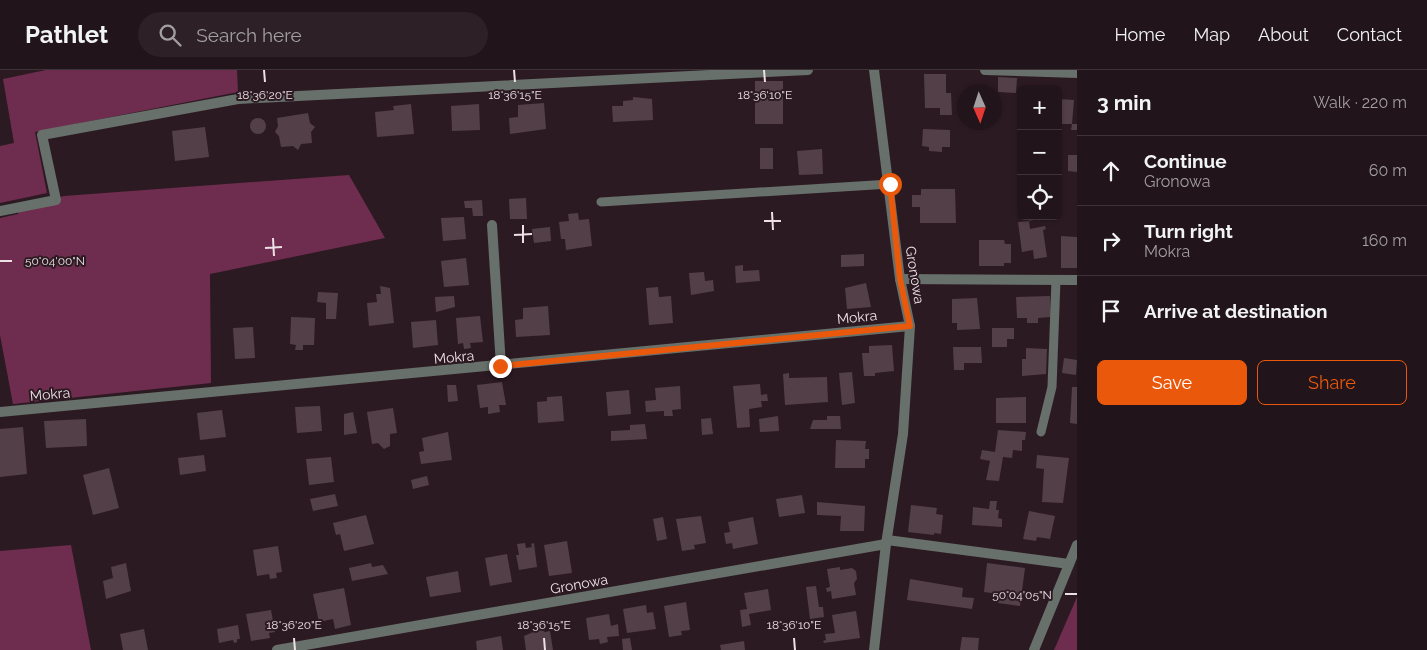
<!DOCTYPE html>
<html lang="en">
<head>
<meta charset="utf-8">
<style>
	:root { --surface:#21141a; --page:#2d2127; --text:#f1f3f6; --muted:#a29ea2; --line:#3e3339; --accent:#ea580c }
	body { margin:0; font-family:Raleway,sans-serif; background:var(--page); color:var(--text) }
	.controls { position:absolute; right:15px; top:15px; display:grid; overflow:hidden; border-radius:8px; box-shadow:0 1px 4px #0004 }
	.controls button { width:45px; height:45px; display:grid; place-items:center; padding:0; border:0; border-bottom:1px solid var(--line); background:var(--surface); color:var(--text); font:25px sans-serif }
	.compass { position:absolute; left:957px; top:15px; width:45px; height:45px; border-radius:50%; background:var(--surface); box-shadow:0 1px 4px #0004; rotate:177deg }
	.stop { position:absolute; width:15px; height:15px; margin:-11px; border:4px solid #ea580c; border-radius:50%; background:#fff }
	.stop.end { background:#ea580c; border-color:#fff; box-shadow:0 1px 5px #0008 }
	.list { margin:0; padding:0; list-style:none }
	h2 { display:flex; justify-content:space-between; align-items:center; height:65px; margin:0; padding:0 20px; font-size:21px }
	h2 small { font-size:16px; font-weight:400; color:var(--muted) }
	.list li { display:grid; grid-template-columns:32px 1fr auto; gap:15px; align-items:center; box-sizing:border-box; height:70px; padding:0 20px; border-top:1px solid var(--line) }
	.list b { display:block; font-size:19px; white-space:nowrap }
	.list p { margin:0; font-size:16px; white-space:nowrap; color:var(--muted) }
	.list em { font-size:16px; font-style:normal; color:var(--muted) }
	.actions { display:flex; gap:10px; padding:15px 20px }
	.actions a { flex:1; padding:11px 0; border:1px solid var(--accent); border-radius:8px; text-align:center; font-size:18px; color:var(--accent) }
	.actions .main { background:var(--accent); color:#fff }
	.icon { flex:none; width:28px; height:28px; fill:none; stroke:currentColor; stroke-width:2; stroke-linecap:round; stroke-linejoin:round }
	.map { position:relative; flex:none; width:1077px; height:580px; overflow:hidden }
	header { display:flex; align-items:center; gap:30px; box-sizing:border-box; height:70px; padding:0 25px; background:var(--surface); border-bottom:1px solid var(--line) }
	header strong { font-size:24px }
	nav { display:flex; gap:28px; margin-inline-start:auto; font-size:18px }
	.search { width:350px; height:45px; background:var(--page); display:flex; align-items:center; gap:12px; box-sizing:border-box; padding:0 18px; border-radius:28px; color:var(--muted); font-size:19px }
	main { display:flex }
	aside { flex:1; background:var(--surface) }
	.map>svg:first-child { display:block }
</style>
</head>
<body>
<header>
<strong>Pathlet</strong>
<div class="search"><svg class="icon" aria-label="search" viewBox="0 0 24 24"><circle cx="10" cy="10" r="6"/><path d="M15 15l6 6"/></svg>Search here</div>
<nav><a>Home</a><a>Map</a><a>About</a><a>Contact</a></nav>
</header>
<main>
<div class="map">
<svg width="1077" height="580" viewBox="0 0 1077 580">
	<rect width="100%" height="100%" fill="#2c1a22"/>
	<g fill="#6e2d4e">
		<polygon points="46,0 237,0 238,22 35,62 47,123 0,133 0,76 14,73 3,9"/>
		<polygon points="349,105 385,168 210,204 211,313 13,334 0,265 0,148 18,144 20,137 64,126"/>
		<polygon points="71,475 91,580 0,580 0,481"/>
		<polygon points="1077,527 1077,580 1054,580"/>
	</g>
	<g fill="#533f47">
		<polygon points="924,4 946,4 946,23 951,23 952,45 940,45 940,38 925,38"/>
		<polygon points="998,7 1017,8 1016,23 998,22"/>
		<rect x="755" y="11" width="28" height="43"/>
		<polygon points="633,27 652,29 653,50 613,52 612,36 623,36 623,31 633,30"/>
		<polygon points="1058,29 1074,30 1072,54 1058,54"/>
		<polygon points="544,33 546,59 510,64 509,48 518,47 518,35"/>
		<polygon points="411,34 414,64 377,67 375,42 394,40 393,36"/>
		<polygon points="479,34 480,60 452,61 451,36"/>
		<polygon points="308,43 310,53 315,57 311,62 312,73 301,74 298,80 293,76 281,77 279,66 275,62 278,56 277,48"/>
		<circle cx="258" cy="56" r="8"/>
		<polygon points="1072,54 1077,54 1077,60 1071,60"/>
		<polygon points="205,57 209,87 175,91 172,61"/>
		<polygon points="923,59 950,60 950,77 942,77 942,82 929,81 929,77 922,76"/>
		<rect x="760" y="78" width="13" height="21"/>
		<polygon points="822,79 823,104 799,105 797,81"/>
		<polygon points="1068,85 1077,85 1077,102 1068,101"/>
		<polygon points="921,119 955,119 956,153 920,153 920,137 912,137 912,125 921,125"/>
		<polygon points="526,128 527,149 510,149 509,129"/>
		<polygon points="482,130 483,146 473,146 472,138 465,138 464,131"/>
		<polygon points="578,143 579,150 589,149 592,176 566,180 565,169 561,169 559,152 569,151 568,144"/>
		<polygon points="1028,146 1044,146 1044,148 1029,151"/>
		<polygon points="464,147 466,169 443,171 441,148"/>
		<polygon points="1029,151 1030,159 1045,156 1046,159 1043,160 1047,187 1034,189 1033,180 1022,182 1018,152"/>
		<polygon points="550,157 551,171 534,173 532,159"/>
		<polygon points="1061,166 1077,167 1077,198 1061,198"/>
		<polygon points="979,170 1004,170 1005,174 1011,174 1011,193 1004,193 1004,196 979,196"/>
		<polygon points="864,184 864,196 841,197 841,185"/>
		<polygon points="466,188 469,215 444,217 441,191"/>
		<polygon points="743,195 743,201 759,200 760,211 736,213 735,196"/>
		<polygon points="704,202 705,211 713,210 714,221 691,225 689,203"/>
		<polygon points="866,213 871,237 847,239 845,218"/>
		<polygon points="380,216 390,218 394,253 369,256 367,233 377,232 376,224 381,224"/>
		<polygon points="658,217 659,227 671,226 673,253 649,255 646,218"/>
		<polygon points="318,222 338,223 336,249 326,249 326,233 317,232"/>
		<polygon points="454,226 455,237 436,242 435,227"/>
		<polygon points="1050,226 1051,247 1038,248 1038,253 1027,253 1027,248 1017,248 1016,227"/>
		<polygon points="977,228 980,259 957,260 957,253 952,253 952,229"/>
		<polygon points="548,236 550,265 516,267 515,250 523,249 523,238"/>
		<polygon points="480,246 483,272 470,273 471,278 464,279 463,273 458,274 456,248"/>
		<polygon points="291,247 315,248 314,275 303,275 303,280 295,280 296,275 290,274"/>
		<polygon points="436,250 438,275 413,278 411,252"/>
		<polygon points="253,257 255,288 235,289 233,258"/>
		<polygon points="992,258 1014,258 1014,269 1007,269 1007,277 992,277"/>
		<polygon points="892,275 894,301 875,303 875,306 864,306 862,283 869,283 869,276"/>
		<polygon points="953,277 981,277 982,293 964,293 964,300 954,300"/>
		<polygon points="1026,278 1047,279 1046,304 1022,306 1022,289 1026,289"/>
		<polygon points="1064,288 1077,290 1076,305 1062,303"/>
		<polygon points="852,302 855,333 842,335 839,303"/>
		<polygon points="789,303 789,308 827,307 828,332 785,335 783,304"/>
		<polygon points="502,312 506,335 499,335 500,342 488,344 488,337 480,338 477,315"/>
		<polygon points="760,314 761,325 767,324 768,331 761,331 762,337 749,339 750,357 737,358 733,316"/>
		<polygon points="447,315 456,315 458,331 448,332"/>
		<polygon points="680,316 681,339 672,340 673,346 664,346 664,341 646,342 645,331 656,330 655,318"/>
		<polygon points="1072,317 1077,317 1077,354 1070,353"/>
		<polygon points="629,320 631,344 608,346 606,322"/>
		<polygon points="562,326 564,351 538,353 537,332 547,331 547,327"/>
		<polygon points="1026,327 1026,353 996,353 996,328"/>
		<polygon points="320,336 322,361 297,363 295,337"/>
		<polygon points="393,338 397,363 390,364 390,376 384,379 378,373 372,374 367,342"/>
		<polygon points="222,340 226,367 200,370 197,343"/>
		<polygon points="353,342 357,363 344,365 344,344"/>
		<polygon points="778,346 779,361 760,362 759,349"/>
		<polygon points="827,346 840,346 841,359 810,359 813,350 827,350"/>
		<polygon points="711,348 713,364 702,365 701,349"/>
		<polygon points="86,349 87,376 46,378 44,351"/>
		<polygon points="645,354 647,369 611,371 611,361 630,360 630,355"/>
		<polygon points="23,357 27,404 0,407 0,359"/>
		<polygon points="998,360 1026,362 1025,370 1022,370 1022,381 1013,380 1012,388 1003,387 999,411 986,410 990,391 980,389 982,380 995,382"/>
		<polygon points="448,362 452,390 421,394 419,382 424,381 422,368"/>
		<polygon points="836,370 866,371 865,379 869,379 869,389 865,389 865,398 835,398"/>
		<polygon points="204,385 206,401 180,405 178,388"/>
		<polygon points="1037,385 1069,388 1063,433 1042,432 1044,399 1036,398"/>
		<polygon points="331,387 334,412 309,415 306,389"/>
		<polygon points="109,398 119,438 93,445 83,405"/>
		<polygon points="427,406 429,415 413,419 411,410"/>
		<polygon points="335,424 338,436 313,441 310,429"/>
		<polygon points="802,425 805,443 779,447 776,429"/>
		<polygon points="990,431 997,431 996,440 999,440 998,448 1002,449 1002,457 972,455 973,437 989,439"/>
		<polygon points="817,432 865,436 864,461 840,461 841,446 817,445"/>
		<polygon points="911,435 937,438 936,444 943,445 941,464 934,463 934,465 908,462"/>
		<polygon points="1029,441 1055,446 1050,469 1037,467 1036,471 1023,469"/>
		<polygon points="366,445 374,474 344,481 340,464 336,465 333,453"/>
		<polygon points="701,446 706,473 694,475 695,479 682,481 676,449"/>
		<polygon points="663,447 667,469 657,471 653,449"/>
		<polygon points="753,447 758,474 733,479 732,473 726,474 724,463 730,462 728,452"/>
		<polygon points="567,471 572,503 549,506 544,475"/>
		<polygon points="525,473 526,478 532,477 531,474 534,473 537,497 519,500 516,485 519,485 517,474"/>
		<polygon points="278,476 282,502 276,503 277,508 270,509 269,504 257,506 253,480"/>
		<polygon points="507,484 512,512 490,516 485,488"/>
		<polygon points="126,493 131,521 106,529 103,511 113,508 111,497"/>
		<polygon points="371,493 372,497 383,495 388,504 352,511 349,498"/>
		<polygon points="987,493 1025,498 1020,536 998,533 999,524 984,522"/>
		<polygon points="840,497 840,500 852,498 856,501 857,509 854,513 856,525 832,529 831,521 827,522 826,518 830,517 827,499"/>
		<polygon points="458,501 461,522 430,527 426,507"/>
		<polygon points="910,509 963,518 962,527 974,528 972,539 907,530"/>
		<polygon points="816,516 819,537 823,537 824,547 810,549 806,517"/>
		<polygon points="344,518 351,555 335,559 333,549 319,552 313,524"/>
		<polygon points="768,519 771,540 749,544 751,555 742,557 740,540 747,539 744,523"/>
		<polygon points="686,532 690,560 681,561 682,565 669,567 664,536"/>
		<polygon points="646,535 647,543 653,542 656,559 627,563 623,539"/>
		<polygon points="271,540 275,562 269,563 270,568 251,571 246,544"/>
		<polygon points="856,541 860,568 824,573 823,571 826,570 825,564 835,563 832,545"/>
		<polygon points="609,544 611,556 618,554 619,566 607,567 608,572 600,574 599,569 589,570 586,548"/>
		<polygon points="238,555 240,569 237,569 237,572 234,573 233,570 219,573 217,559"/>
		<polygon points="144,559 148,580 123,580 120,564"/>
		<polygon points="540,559 545,562 550,561 553,580 526,580 524,566"/>
		<polygon points="501,566 503,580 477,580 476,571"/>
		<polygon points="962,567 979,568 978,580 960,580"/>
		<polygon points="630,568 632,580 623,580 622,569"/>
		<polygon points="744,571 745,580 721,580 720,575"/>
	</g>
	<g fill="none" stroke-linecap="round" stroke-linejoin="round">
		<g stroke="#67706a" stroke-width="9">
			<polyline points="601,132 890,114"/>
			<polyline points="1041,362 1052,317 1056,210"/>
		</g>
		<g stroke="#67706a" stroke-width="10">
			<polyline points="874,0 900,209 910,256 903,364 886,474 874,580"/>
			<polyline points="985,0 1077,3"/>
			<polyline points="0,141 56,130 42,65 238,29 808,0"/>
			<polyline points="492,155 501,296"/>
			<polyline points="900,209 1077,210"/>
			<polyline points="0,342 910,256"/>
			<polyline points="887,470 1069,494"/>
			<polyline points="277,580 886,474"/>
		</g>
		<polyline stroke="#67706a" stroke-width="10" points="1034,580 1077,475"/>
	</g>
	<g fill="none" stroke-linecap="round" stroke-linejoin="round">
		<polyline stroke="#ea580c" stroke-width="6" points="500,296 910,256 900,209 890,114"/>
	</g>
	<path fill="none" stroke="#ede0e5" stroke-width="2" d="M264 0 265 12M514 0 515 12M764 0 765 12M772 142 773 160M764 151H781M523 155V173M514 165 532 164M273 168 274 186M265 178 282 177M0 191H12M1065 524H1077M294 568 295 580M544 568 545 580M794 568 795 580"/>
	<g text-anchor="middle" dominant-baseline="central" stroke-width="4" stroke-linejoin="round" paint-order="stroke">
		<g font-size="14" fill="#ede0e5" stroke="#2c1a22">
			<text transform="translate(915 205) rotate(81)">Gronowa</text>
			<text transform="translate(857 247) rotate(-6)">Mokra</text>
			<text transform="translate(454 287) rotate(-5)">Mokra</text>
			<text transform="translate(50 324) rotate(-5)">Mokra</text>
			<text transform="translate(579 514) rotate(-10)">Gronowa</text>
		</g>
	</g>
	<g font-size="12" text-anchor="middle" fill="#ede0e5" stroke="#2c1a22" stroke-width="4" stroke-linejoin="round" paint-order="stroke">
		<text x="265" y="29">18°36'20"E</text>
		<text x="515" y="29">18°36'15"E</text>
		<text x="765" y="29">18°36'10"E</text>
		<text x="55" y="195">50°04'00"N</text>
		<text x="1022" y="529">50°04'05"N</text>
		<text x="294" y="559">18°36'20"E</text>
		<text x="544" y="559">18°36'15"E</text>
		<text x="794" y="559">18°36'10"E</text>
	</g>
</svg>
<div class="controls">
<button>+</button>
<button>−</button>
<button><svg class="icon" aria-label="locate" viewBox="0 0 24 24"><circle cx="12" cy="12" r="6"/><path d="M12 2v4M12 18v4M2 12h4M18 12h4"/></svg></button>
</div>
<svg class="compass" viewBox="-18 -18 36 36"><path d="M0-13l5 13h-10z" fill="#e53935"/><path d="M0 13l5-13h-10z" fill="#a29ea2"/></svg>
<div class="stop" style="left:890px;top:114px"></div>
<div class="stop end" style="left:500px;top:296px"></div>
</div>
<aside>
<h2>3 min<small>Walk · 220 m</small></h2>
<ul class="list">
<li><svg class="icon" aria-label="ahead" viewBox="0 0 24 24"><path d="M12 20V5M6 11l6-6 6 6"/></svg><div><b>Continue</b><p>Gronowa</p></div><em>60 m</em></li>
<li><svg class="icon" aria-label="right" viewBox="0 0 24 24"><path d="M7 20v-9h11M14 6l5 5-5 5"/></svg><div><b>Turn right</b><p>Mokra</p></div><em>160 m</em></li>
<li><svg class="icon" aria-label="arrive" viewBox="0 0 24 24"><path d="M6 21V4h12l-3 4 3 4H6"/></svg><div><b>Arrive at destination</b></div></li>
</ul>
<div class="actions"><a class="main">Save</a><a>Share</a></div>
</aside>
</main>
</body>
</html>
